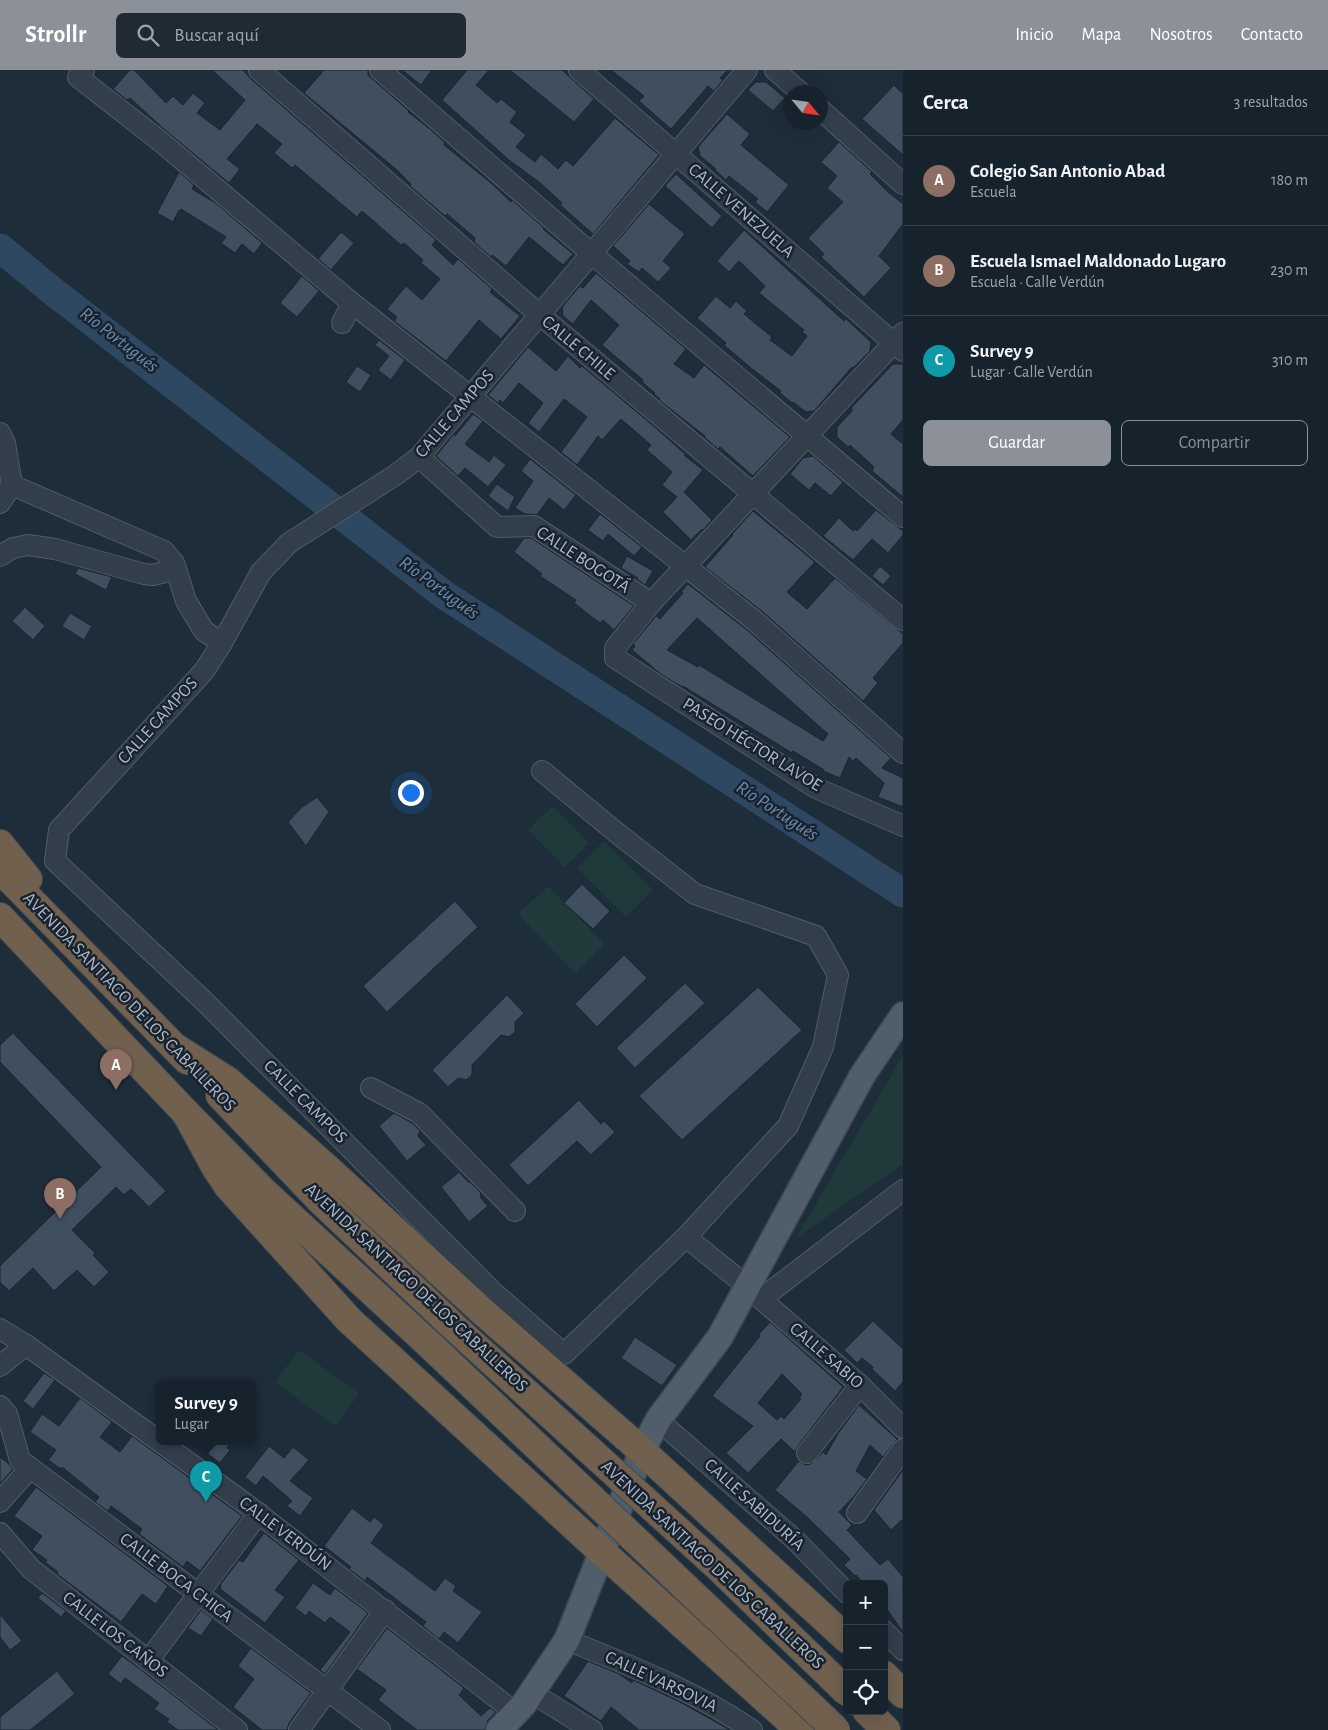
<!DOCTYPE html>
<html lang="es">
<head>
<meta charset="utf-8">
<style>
	:root { --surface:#16222c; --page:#1f2a34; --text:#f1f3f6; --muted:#9ea4a9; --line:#353f48; --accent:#8c9099 }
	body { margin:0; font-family:"Alegreya Sans",sans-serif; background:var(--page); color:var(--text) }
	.controls { position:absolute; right:15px; bottom:15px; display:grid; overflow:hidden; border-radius:8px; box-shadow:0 5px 20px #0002 }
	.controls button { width:45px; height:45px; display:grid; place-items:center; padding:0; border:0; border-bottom:1px solid var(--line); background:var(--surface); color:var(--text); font:25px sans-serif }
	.compass { position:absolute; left:783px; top:15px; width:45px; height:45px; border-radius:50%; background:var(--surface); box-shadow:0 5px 20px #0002; rotate:119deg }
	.you { position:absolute; left:410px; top:722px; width:18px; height:18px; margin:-12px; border:4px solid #fff; border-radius:50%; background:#1a73e8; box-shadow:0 0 0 8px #1a73e833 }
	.badge { display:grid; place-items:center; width:32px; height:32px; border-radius:50%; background:var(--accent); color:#fff; font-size:16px; font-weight:700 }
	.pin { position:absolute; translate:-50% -41px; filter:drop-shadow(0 1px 2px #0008) }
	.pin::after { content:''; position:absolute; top:26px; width:18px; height:15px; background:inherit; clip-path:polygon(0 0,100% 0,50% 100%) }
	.popup { position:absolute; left:156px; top:1310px; width:100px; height:65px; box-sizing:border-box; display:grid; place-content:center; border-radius:8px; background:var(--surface); filter:drop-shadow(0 1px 4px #0005); font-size:16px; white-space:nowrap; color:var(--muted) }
	.popup b { font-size:19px; color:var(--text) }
	.popup::after { content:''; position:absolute; left:50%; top:100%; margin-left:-10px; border:10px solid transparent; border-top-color:var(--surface) }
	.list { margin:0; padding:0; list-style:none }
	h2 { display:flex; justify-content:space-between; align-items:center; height:65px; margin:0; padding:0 20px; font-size:21px }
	h2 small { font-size:16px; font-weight:400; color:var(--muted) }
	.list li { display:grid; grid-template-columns:32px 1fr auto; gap:15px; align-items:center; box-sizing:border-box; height:90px; padding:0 20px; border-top:1px solid var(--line) }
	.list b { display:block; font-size:19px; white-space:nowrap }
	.list p { margin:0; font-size:16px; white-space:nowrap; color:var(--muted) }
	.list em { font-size:16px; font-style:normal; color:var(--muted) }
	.actions { display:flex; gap:10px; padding:15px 20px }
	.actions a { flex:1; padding:11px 0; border:1px solid var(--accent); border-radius:8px; text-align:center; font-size:18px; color:var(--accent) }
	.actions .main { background:var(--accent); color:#fff }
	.icon { flex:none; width:28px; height:28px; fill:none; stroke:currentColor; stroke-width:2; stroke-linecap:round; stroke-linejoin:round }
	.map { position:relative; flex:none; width:903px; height:1660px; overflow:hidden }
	header { display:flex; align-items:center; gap:30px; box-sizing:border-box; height:70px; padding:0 25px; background:var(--accent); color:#fff }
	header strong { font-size:24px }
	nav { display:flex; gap:28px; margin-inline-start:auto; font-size:18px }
	.search { width:350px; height:45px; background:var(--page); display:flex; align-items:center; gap:12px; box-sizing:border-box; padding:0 18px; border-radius:8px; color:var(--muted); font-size:19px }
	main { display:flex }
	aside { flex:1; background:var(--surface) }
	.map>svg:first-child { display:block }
</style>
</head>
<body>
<header>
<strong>Strollr</strong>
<div class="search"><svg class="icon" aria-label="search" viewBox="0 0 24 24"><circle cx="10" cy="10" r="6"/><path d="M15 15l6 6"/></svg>Buscar aquí</div>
<nav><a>Inicio</a><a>Mapa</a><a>Nosotros</a><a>Contacto</a></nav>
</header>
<main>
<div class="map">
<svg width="903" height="1660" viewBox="0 0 903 1660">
	<rect width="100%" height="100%" fill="#1e2d3a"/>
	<g fill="#203a3b">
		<polygon points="553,736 589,773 564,797 528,760"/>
		<polygon points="604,771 653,820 626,847 577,798"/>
		<polygon points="548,816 604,874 575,903 518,844"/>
		<polygon points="903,987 903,1094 796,1168 898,994"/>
		<polygon points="299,1280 359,1324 335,1356 275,1312"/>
	</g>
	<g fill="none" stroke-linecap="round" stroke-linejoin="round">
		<polyline stroke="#2e4861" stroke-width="29" points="0,178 50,219 443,524 903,823"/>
	</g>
	<g fill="#3f4f5f" stroke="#1a2531" fill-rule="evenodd">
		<polygon points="130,0 134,0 166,33 173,26 183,35 193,23 205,33 197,43 220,60 245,30 212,0 243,0 251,9 436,170 432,175 453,195 458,189 492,219 490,222 520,246 501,269 479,250 446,291 394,251 397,247 387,239 406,216 422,230 440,209 421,193 423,190 404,173 401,175 362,141 357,147 295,95 292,98 274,83 282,74 257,54 227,89 240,99 229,113 165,60 130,28 127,30 113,19"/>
		<polygon points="324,0 368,0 368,5 409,41 408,42 430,59 445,73 444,75 491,113 511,132 512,130 544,158 543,159 573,184 563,195 529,167 506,196 492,185 491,187 474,172 475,168 447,144 445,146 410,116 411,114 397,100 304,23"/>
		<polygon points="402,0 432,0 421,15"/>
		<polygon points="467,0 489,0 476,15 497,33 501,29 517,42 510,52 526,65 516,77 535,92 541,84 558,99 566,90 573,96 615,48 659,85 593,164 560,135 562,133 539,112 509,90 442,30"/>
		<polygon points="510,0 562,0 594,29 574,52"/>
		<polygon points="611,0 728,0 720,8 723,10 714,21 708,16 671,59 639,31 644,26"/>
		<polygon points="756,12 766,12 785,28 773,41 748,20"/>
		<polygon points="894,15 903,24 903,85 862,49"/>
		<polygon points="727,44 750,64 741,75 789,115 767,142 755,132 758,129 729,106 726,110 715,100 716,99 700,86 698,77"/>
		<polygon points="839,72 872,102 870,104 888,122 903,134 903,154 879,186 891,198 864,227 821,187 824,184 808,168 843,132 827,118 837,106 821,92"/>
		<polygon points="179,102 194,115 192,119 217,134 262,173 254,184 242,174 235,183 221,173 226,167 181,139 180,141 179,140 173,152 157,143"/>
		<polygon points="676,104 722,146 712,158 665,116"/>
		<polygon points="649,134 685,164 663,191 671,198 658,212 642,198 639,202 627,194 630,191 613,176"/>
		<polygon points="744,160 844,251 846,249 871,272 870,281 853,298 852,297 814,341 806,342 793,332 792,333 779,322 781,321 751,298 724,275 726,273 697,248 716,226 730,238 736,231 747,241 744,244 772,267 770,270 792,286 807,266 802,262 804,260 759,223 765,216 739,191 729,202 717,191"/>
		<polygon points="341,162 354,173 331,200 318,189"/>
		<polygon points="596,203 686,279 674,294 694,308 704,295 790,367 753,406 720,377 718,379 704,367 705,366 659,330 660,329 654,324 655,323 642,312 643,310 602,275 619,255 591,230 573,254 563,246 562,238 566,232 580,216 583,218"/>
		<polygon points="302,206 319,221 297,247 280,233"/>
		<polygon points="379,270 405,290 391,310 378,300 389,286 375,275"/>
		<polygon points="528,277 556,301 568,286 580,298 582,296 657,359 685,384 684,385 703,400 684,422 712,450 703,460 702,459 691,470 663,442 677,427 662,415 672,402 647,380 651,375 621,349 602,370 598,366 577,395 561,382 587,347 564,329 539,362 528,353 543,333 519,313 503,333 500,330 498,333 488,325"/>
		<polygon points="893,294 903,294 903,350 891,364 903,374 903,427 872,401 874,397 850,375 848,377 837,367 837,357 853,340 851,338"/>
		<polygon points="357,296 371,305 360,322 346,312"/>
		<polygon points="473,344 483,351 465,374 489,392 494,385 506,395 488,417 465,398 458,406 436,386 454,364 455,366"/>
		<polygon points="813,386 843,412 831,426 815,413 809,420 790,404 803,388"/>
		<polygon points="530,389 576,425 564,440 549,428 537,445 525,444 515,438 533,411 521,401"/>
		<polygon points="497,414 515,427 508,441 488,426"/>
		<polygon points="876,440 903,461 903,465 888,483 872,469 853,490 823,466 839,448 853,461 855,459 857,461"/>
		<polygon points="753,441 815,492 787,522 807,539 835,508 903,564 903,573 873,608 878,613 863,631 763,542 705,497 733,465 732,464"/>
		<polygon points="600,444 642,477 634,486 608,464 603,471 588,460"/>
		<polygon points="524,468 531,468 634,536 614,560 603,550 600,553 574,533 576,530 540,506 542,504 514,482"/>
		<polygon points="627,486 653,501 645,515 637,509 638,508 621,498"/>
		<polygon points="880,496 891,506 883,515 872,506"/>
		<polygon points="78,498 112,507 106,520 75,504"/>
		<path d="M688 514 747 560 891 688 882 698 903 708V737L878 727 884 713 856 688 853 691 849 687 840 708 823 701 824 700 793 681 792 683 683 616V617L675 613 661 604 632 580 635 576 633 574 656 546 660 549 683 523 681 522ZM697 548 828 664 823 671 699 595 698 597 667 580Z"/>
		<polygon points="25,537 45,556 33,570 12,551"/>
		<polygon points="70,543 92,556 84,570 62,556"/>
		<polygon points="317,727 329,742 306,776 288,752 301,738"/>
		<polygon points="582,814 610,841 593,859 564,833"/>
		<polygon points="455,831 478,857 387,942 363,916"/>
		<polygon points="624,885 647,908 597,957 575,934"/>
		<polygon points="685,913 705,933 635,998 616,978"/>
		<polygon points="758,917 802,960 682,1070 639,1026"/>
		<polygon points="507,925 524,943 515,952 515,962 509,967 501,965 472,995 472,1005 466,1010 458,1008 448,1017 432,1000"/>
		<polygon points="13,963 166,1121 149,1137 131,1119 124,1125 116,1117 72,1160 95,1183 93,1185 109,1202 94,1217 77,1200 54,1221 33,1198 9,1221 0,1212 0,1196 101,1097 0,992 0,975"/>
		<polygon points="579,1030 601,1054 604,1051 615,1062 591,1085 577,1071 528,1116 509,1095"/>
		<polygon points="394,1043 412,1053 420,1061 418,1066 426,1075 407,1091 379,1056"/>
		<polygon points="459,1102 468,1112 470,1112 481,1123 480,1127 488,1136 469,1152 441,1117"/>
		<polygon points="873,1251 903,1279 903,1312 895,1321 872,1299 873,1297 862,1288 857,1293 844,1280"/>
		<path d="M770 1252 843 1317 798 1376 795 1382 781 1369 748 1403 726 1383 753 1356 712 1326 760 1266 759 1264ZM782 1304 802 1324 799 1328 801 1329 784 1349 781 1346 777 1350 758 1333Z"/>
		<polygon points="635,1267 677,1295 662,1316 621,1288"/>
		<polygon points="44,1303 55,1310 33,1339 23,1331"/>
		<polygon points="80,1328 112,1352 100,1367 120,1382 132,1366 242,1446 200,1501 187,1491 183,1497 139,1464 142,1459 111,1436 108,1441 95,1432 99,1427 62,1397 61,1399 48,1390 56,1380 30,1362 42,1344 59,1356"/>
		<polygon points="859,1335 897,1369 883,1387 870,1375 856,1401 867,1409 855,1425 839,1442 852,1455 847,1460 880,1495 888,1489 903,1507 903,1562 884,1535 884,1514 864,1514 856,1505 855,1506 844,1495 850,1489 807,1447 775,1420 799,1391 805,1395 811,1394 823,1382 826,1385 839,1362"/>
		<polygon points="214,1371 233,1371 227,1378 230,1380 220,1393 208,1384 208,1379"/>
		<polygon points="269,1376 284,1388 293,1377 309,1390 290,1411 313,1428 300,1446 287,1436 292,1431 263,1406 256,1416 245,1407"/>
		<polygon points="0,1387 8,1393 13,1399 0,1414"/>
		<polygon points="903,1400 903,1449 891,1460 874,1440"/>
		<polygon points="36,1417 168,1516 156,1534 142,1524 121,1552 57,1504 58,1502 45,1492 47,1490 32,1480 42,1466 14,1446"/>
		<polygon points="352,1438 370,1452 374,1447 384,1455 371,1473 435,1521 445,1508 456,1516 453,1521 482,1542 458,1573 444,1562 439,1569 423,1556 426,1552 367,1507 365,1511 349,1499 351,1497 324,1476"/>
		<polygon points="264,1463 299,1490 275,1520 285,1527 265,1553 220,1519 221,1517 220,1515 239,1490 243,1492"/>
		<polygon points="313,1513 330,1525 335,1518 368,1543 325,1604 320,1600 350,1562 330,1547 325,1553 309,1541 306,1546 295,1538"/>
		<polygon points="42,1523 66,1541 61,1547 38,1528"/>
		<polygon points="201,1540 213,1549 201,1566 188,1558"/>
		<polygon points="0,1544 22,1571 10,1580 0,1567"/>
		<polygon points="387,1558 464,1618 459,1625 481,1646 490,1638 496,1642 488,1650 485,1660 417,1660 378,1630 386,1620 357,1599"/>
		<polygon points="251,1578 311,1623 289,1653 287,1660 262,1660 233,1637 254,1609 238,1596"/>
		<polygon points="122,1586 141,1600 218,1660 178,1660 167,1652 169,1649 154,1639 159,1633 125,1608 121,1614 108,1604"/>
		<polygon points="588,1591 619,1604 632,1613 633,1610 680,1632 730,1660 639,1660 611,1637 601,1651 564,1626"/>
		<polygon points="57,1601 75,1624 30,1660 0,1660 0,1647"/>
	</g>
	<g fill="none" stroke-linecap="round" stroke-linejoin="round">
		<defs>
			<g id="minor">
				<polyline points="84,0 78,7 160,71 352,233 755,551 903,683"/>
				<polyline points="259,0 540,245 903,550"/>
				<polyline points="380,0 592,184 903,447"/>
				<polyline points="579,0 903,281"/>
				<polyline points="775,0 800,22"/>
				<polyline points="821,40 903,114"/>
				<polyline points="342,253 352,233"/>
				<polyline points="903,263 651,533 615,578 615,588 816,718 903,756"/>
				<polyline points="0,363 5,373 12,415 0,433"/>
				<polyline points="419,387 497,457 534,456 651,533"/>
				<polyline points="12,415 164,481 174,493 176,499"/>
				<polyline points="0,486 13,478 28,475 55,479 144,504 153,505 176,499 186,531 204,561 222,573"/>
				<polyline points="542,701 617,763 695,824 816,866 838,905 823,977 788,1056 686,1167 564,1284 493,1222 205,932 55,791 59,760 204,601 222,573 261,502 289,473 397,404 419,387 747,0"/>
				<polyline points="371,1018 419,1043 515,1141"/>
				<polyline points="686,1167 748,1217 761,1229 860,1315 903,1358"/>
				<polyline points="761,1229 903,1120"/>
				<polyline points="0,1259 26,1275 246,1434 516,1643"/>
				<polyline points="0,1296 26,1275"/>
				<polyline points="0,1336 7,1344 20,1390 380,1660"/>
				<polyline points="658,1350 794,1469 847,1523"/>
				<polyline points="807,1383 860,1315"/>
				<polyline points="0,1432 30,1398"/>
				<polyline points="857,1443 903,1379"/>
				<polyline points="0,1463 31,1499 237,1660"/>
				<polyline points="884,1561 903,1580"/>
				<path d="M567 1570C631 1596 695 1621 752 1660"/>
				<polyline points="148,1591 259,1443"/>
				<polyline points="532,1623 592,1660"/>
				<polyline points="299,1660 385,1540"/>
			</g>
			<polyline id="major" points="499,1660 524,1634 567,1570 642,1381 658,1350 720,1267 862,1006 903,945"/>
			<g id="highway">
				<polyline points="0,774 28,809"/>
				<polyline points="0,799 187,990"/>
				<polyline points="0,847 186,1043 263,1121 432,1277"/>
				<polyline points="176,978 228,1011 329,1100 482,1241 642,1381 847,1569"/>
				<polyline points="220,1025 320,1130 453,1256"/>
				<polyline points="186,1043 216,1098 228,1116 349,1250 602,1482 800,1660"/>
				<polyline points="884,1605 903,1624"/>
				<polyline points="867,1641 886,1660"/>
			</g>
		</defs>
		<use href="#minor" stroke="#505c68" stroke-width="22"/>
		<use href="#major" stroke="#3c4754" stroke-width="28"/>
		<use href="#highway" stroke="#3d4955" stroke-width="30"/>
		<use href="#minor" stroke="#323e4a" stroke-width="20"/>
		<use href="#major" stroke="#505e6b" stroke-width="25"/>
		<use href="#highway" stroke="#71604e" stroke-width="28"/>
		<defs>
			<g id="highway-bridge">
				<polyline points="453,1256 718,1497 847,1622"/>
				<polyline points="432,1277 836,1660"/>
			</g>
		</defs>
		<use href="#highway-bridge" stroke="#3d4955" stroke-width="30" stroke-linecap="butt"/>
		<use href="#highway-bridge" stroke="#71604e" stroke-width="28"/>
	</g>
	<g text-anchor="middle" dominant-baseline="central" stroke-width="5" stroke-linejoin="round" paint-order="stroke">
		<g font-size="18" fill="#acb9c7" stroke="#18232f">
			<text transform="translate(741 141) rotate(41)">CALLE VENEZUELA</text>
			<text transform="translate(578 278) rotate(40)">CALLE CHILE</text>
			<text transform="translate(455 344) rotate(-49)">CALLE CAMPOS</text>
			<text transform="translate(583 490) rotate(33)">CALLE BOGOTÁ</text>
			<text transform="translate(158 651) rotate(-48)">CALLE CAMPOS</text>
			<text transform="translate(752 675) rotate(32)">PASEO HÉCTOR LAVOE</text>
			<text transform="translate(129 932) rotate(46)">AVENIDA SANTIAGO DE LOS CABALLEROS</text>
			<text transform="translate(305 1032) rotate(45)">CALLE CAMPOS</text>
			<text transform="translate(416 1218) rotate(43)">AVENIDA SANTIAGO DE LOS CABALLEROS</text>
			<text transform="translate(826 1286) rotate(41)">CALLE SABIO</text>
			<text transform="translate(754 1435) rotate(42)">CALLE SABIDURÍA</text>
			<text transform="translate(285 1464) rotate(37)">CALLE VERDÚN</text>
			<text transform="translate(712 1495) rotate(43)">AVENIDA SANTIAGO DE LOS CABALLEROS</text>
			<text transform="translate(176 1508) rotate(37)">CALLE BOCA CHICA</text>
			<text transform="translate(115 1565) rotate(38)">CALLE LOS CAÑOS</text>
			<text transform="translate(661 1612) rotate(25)">CALLE VARSOVIA</text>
		</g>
		<g font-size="19" font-style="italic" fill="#6a8dae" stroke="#18232f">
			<text transform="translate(119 270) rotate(38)">Río Portugués</text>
			<text transform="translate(439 518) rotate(36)">Río Portugués</text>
			<text transform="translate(777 741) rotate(33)">Río Portugués</text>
		</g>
	</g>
</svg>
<div class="controls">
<button>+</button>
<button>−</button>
<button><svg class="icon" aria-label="locate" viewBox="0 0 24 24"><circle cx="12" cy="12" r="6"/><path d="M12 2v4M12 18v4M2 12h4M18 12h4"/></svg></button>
</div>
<svg class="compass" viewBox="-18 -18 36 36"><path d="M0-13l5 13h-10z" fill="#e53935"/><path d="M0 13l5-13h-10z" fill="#9ea4a9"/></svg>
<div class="you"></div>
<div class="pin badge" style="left:116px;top:1020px;background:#8d6e63">A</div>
<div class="pin badge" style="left:60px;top:1149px;background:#8d6e63">B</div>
<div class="pin badge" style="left:206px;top:1432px;background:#0f9aa8">C</div>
<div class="popup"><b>Survey 9</b>Lugar</div>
</div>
<aside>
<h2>Cerca<small>3 resultados</small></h2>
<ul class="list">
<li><span class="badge" style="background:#8d6e63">A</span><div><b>Colegio San Antonio Abad</b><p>Escuela</p></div><em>180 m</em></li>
<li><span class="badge" style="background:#8d6e63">B</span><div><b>Escuela Ismael Maldonado Lugaro</b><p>Escuela · Calle Verdún</p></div><em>230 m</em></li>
<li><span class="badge" style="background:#0f9aa8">C</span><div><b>Survey 9</b><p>Lugar · Calle Verdún</p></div><em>310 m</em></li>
</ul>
<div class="actions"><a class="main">Guardar</a><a>Compartir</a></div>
</aside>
</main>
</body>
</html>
